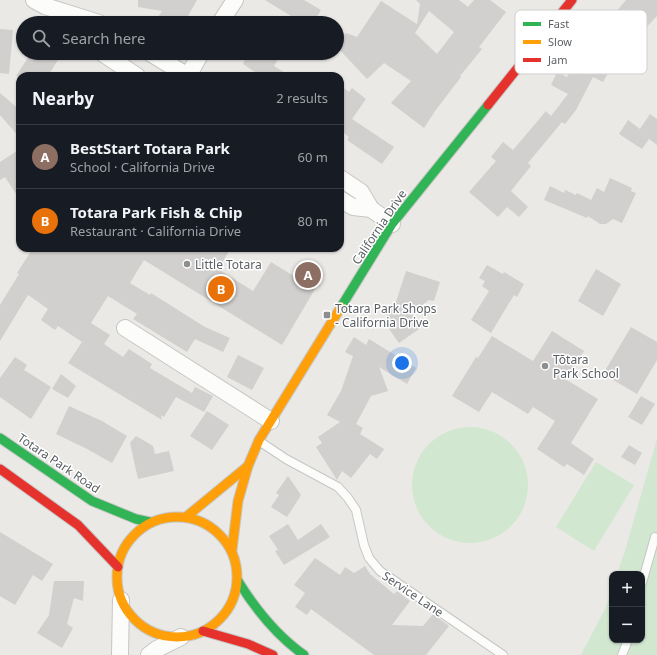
<!DOCTYPE html>
<html lang="en">
<head>
<meta charset="utf-8">
<style>
	:root { --surface:#171b24; --page:#20242c; --text:#f1f3f6; --muted:#9ea1a6; --line:#363941; --accent:#8c8f90 }
	body { margin:0; font-family:"Noto Sans",sans-serif; background:var(--page); color:var(--text) }
	.controls { position:absolute; right:12px; bottom:12px; display:grid; overflow:hidden; border-radius:8px; box-shadow:0 1px 3px #0004 }
	.controls button { width:36px; height:36px; display:grid; place-items:center; padding:0; border:0; border-bottom:1px solid var(--line); background:var(--surface); color:var(--text); font:20px sans-serif }
	.you { position:absolute; left:402px; top:363px; width:14px; height:14px; margin:-10px; border:3px solid #fff; border-radius:50%; background:#1a73e8; box-shadow:0 0 0 6px #1a73e833 }
	.badge { display:grid; place-items:center; width:26px; height:26px; border-radius:50%; background:var(--accent); color:#fff; font-size:13px; font-weight:700 }
	.pin { position:absolute; translate:-50% -50%; border:2px solid #fff; box-shadow:0 1px 4px #0006 }
	.list { margin:0; padding:0; list-style:none }
	h2 { display:flex; justify-content:space-between; align-items:center; height:52px; margin:0; padding:0 16px; font-size:17px }
	h2 small { font-size:13px; font-weight:400; color:var(--muted) }
	.list li { display:grid; grid-template-columns:26px 1fr auto; gap:12px; align-items:center; box-sizing:border-box; height:64px; padding:0 16px; border-top:1px solid var(--line) }
	.list b { display:block; font-size:15px; white-space:nowrap }
	.list p { margin:0; font-size:13px; white-space:nowrap; color:var(--muted) }
	.list em { font-size:13px; font-style:normal; color:var(--muted) }
	.icon { flex:none; width:22px; height:22px; fill:none; stroke:currentColor; stroke-width:2; stroke-linecap:round; stroke-linejoin:round }
	.map { position:relative; flex:none; width:657px; height:655px; overflow:hidden }
	.search { position:absolute; background:var(--surface); box-shadow:0 1px 3px #0004; left:16px; top:16px; width:328px; height:44px; display:flex; align-items:center; gap:10px; box-sizing:border-box; padding:0 14px; border-radius:22px; color:var(--muted); font-size:15px }
	.panel { position:absolute; background:var(--surface); box-shadow:0 1px 3px #0004; left:16px; top:72px; width:328px; height:180px; border-radius:12px }
	.map>svg:first-child { display:block }
</style>
</head>
<body>
<div class="map">
<svg width="657" height="655" viewBox="0 0 657 655">
	<rect width="100%" height="100%" fill="#eae9e5"/>
	<g fill="#d2e7d0">
		<circle cx="470" cy="485" r="58"/>
		<polygon points="657,439 657,655 581,655 605,609 612,589 612,640 642,640 642,574 617,574 625,551"/>
		<polygon points="596,462 634,485 594,551 556,527"/>
	</g>
	<g fill="#d1d0ce" fill-rule="evenodd">
		<polygon points="138,0 197,0 184,23 169,23 158,17 162,11 138,7"/>
		<polygon points="265,0 304,0 321,10 313,23 287,23 291,16"/>
		<path d="M416 0H459L468 7 474 0H490L506 12 479 47 482 49 460 76 461 77 435 111 424 128 391 103 411 81 384 63 367 79 337 47V43L346 33 357 37 381 1 417 24 420 4ZM429 11 454 32 437 54 415 33Z"/>
		<polygon points="626,0 657,0 657,16 639,35 640,36 607,75 603,82 593,77 576,110 565,124 562,122 528,163 531,166 511,191 528,207 519,217 507,207 498,217 469,192 496,161 491,157 503,142 513,150 546,111 551,116 568,94 551,85 557,72 567,77 575,61"/>
		<polygon points="0,29 13,30 9,74 0,73"/>
		<polygon points="31,53 47,53 58,60 48,76 16,76"/>
		<polygon points="248,53 282,53 274,66 290,76 261,76 243,64"/>
		<polygon points="340,85 349,92 352,88 366,99 352,119 394,147 382,164 347,140 349,137 343,132 340,136"/>
		<polygon points="0,93 20,110 20,138 0,115"/>
		<polygon points="650,114 657,119 657,145 649,139 642,149 619,134 628,120 640,129"/>
		<polygon points="20,149 20,200 5,177 0,180 0,162"/>
		<polygon points="610,178 632,188 631,191 636,193 622,223 613,219 606,224 600,224 588,216 587,218 544,200 550,186 564,193 565,190 576,195 577,193 591,200 597,188 604,192"/>
		<polygon points="33,248 231,248 218,269 253,291 271,262 315,289 282,345 144,260 130,283 150,295 151,293 205,327 230,338 223,352 195,339 187,352 133,319 137,314 108,296 91,323 110,335 104,344 123,357 129,349 152,364 150,368 192,393 195,387 213,396 204,412 176,397 164,417 161,415 162,420 68,363 82,342 58,326 55,330 41,320 48,309 28,295 0,341 0,305 19,274 17,273"/>
		<polygon points="487,265 503,274 504,272 524,284 517,297 514,295 491,333 471,320 489,291 482,286 485,281 479,278"/>
		<polygon points="596,269 621,284 603,316 578,301"/>
		<polygon points="406,271 440,282 434,301 429,300 411,313 422,327 399,343 384,322 389,319 384,311 396,302"/>
		<polygon points="631,327 657,342 657,360 637,394 603,374"/>
		<polygon points="552,331 584,351 565,379 598,399 571,443 594,459 584,475 567,464 564,467 537,449 555,421 533,407 528,414 492,392 479,412 452,396 476,357 478,358 492,336 533,361"/>
		<polygon points="354,337 366,345 369,339 416,368 407,384 379,367 388,391 371,396 356,424 363,428 360,434 384,449 377,459 370,454 351,478 342,471 337,480 316,447 322,443 318,437 340,422 327,415 341,391 353,356 345,352"/>
		<polygon points="238,355 264,368 252,390 227,377"/>
		<polygon points="15,357 27,365 24,370 51,387 31,419 0,397 0,378"/>
		<polygon points="61,374 76,386 68,398 52,389"/>
		<polygon points="641,396 655,404 642,425 628,417"/>
		<polygon points="69,406 102,421 127,436 112,463 87,449 56,434"/>
		<polygon points="207,411 229,425 212,450 190,436"/>
		<polygon points="136,436 153,446 155,454 169,451 174,471 138,479 130,443"/>
		<polygon points="629,445 642,453 635,465 621,457"/>
		<polygon points="288,476 301,495 287,517 271,507 279,495 276,493"/>
		<polygon points="288,524 298,540 321,524 330,537 284,565 275,551 278,550 269,536"/>
		<polygon points="0,532 53,564 42,581 33,575 15,605 0,596"/>
		<polygon points="315,558 340,575 345,567 354,573 365,566 370,574 394,594 397,591 410,601 392,625 423,626 433,614 449,626 426,655 374,655 311,609 307,615 295,607 305,593 294,585"/>
		<polygon points="54,581 84,581 83,601 74,598 67,624 73,628 62,648 37,633 49,615"/>
	</g>
	<g fill="none" stroke-linecap="round" stroke-linejoin="round">
		<defs>
			<g id="lane">
				<polyline points="259,441 286,459 338,487 348,498 356,510 364,545 369,558 380,571 503,655"/>
				<polyline points="642,583 655,537"/>
				<polyline points="622,655 628,640"/>
			</g>
			<g id="street">
				<polyline points="34,0 45,6 99,23"/>
				<polyline points="220,23 235,0"/>
				<polyline points="102,53 137,76"/>
				<polyline points="150,53 188,76"/>
				<polyline points="188,76 201,53"/>
				<polyline points="340,178 361,192 371,209"/>
				<polyline points="340,199 353,207 371,209 392,224"/>
				<polyline points="125,328 271,421"/>
				<polyline points="120,655 121,600"/>
				<polyline points="149,655 157,649 181,637"/>
			</g>
			<g id="fast">
				<polyline points="341,307 392,224 488,105"/>
				<polyline points="0,438 92,501 136,519 150,522"/>
				<path d="M238 581C256 610 276 635 304 655"/>
			</g>
			<g id="slow">
				<circle cx="177" cy="577" r="60"/>
				<polyline points="186,517 248,466"/>
				<polyline points="232,550 238,501 248,466 259,440 341,307"/>
			</g>
			<g id="jam">
				<polyline points="488,105 572,0"/>
				<polyline points="0,469 78,525 118,567"/>
				<polyline points="203,631 248,644 273,655"/>
			</g>
		</defs>
		<use href="#lane" stroke="#c5c6c5" stroke-width="10"/>
		<use href="#street" stroke="#c5c6c5" stroke-width="18"/>
		<use href="#fast" stroke="#c6c6c5" stroke-width="11"/>
		<use href="#slow" stroke="#c6c6c5" stroke-width="11"/>
		<use href="#jam" stroke="#c6c6c5" stroke-width="11"/>
		<use href="#lane" stroke="#fcfcfb" stroke-width="8"/>
		<use href="#street" stroke="#fcfcfb" stroke-width="16"/>
		<use href="#fast" stroke="#30b455" stroke-width="9"/>
		<use href="#slow" stroke="#ff9f0a" stroke-width="9"/>
		<use href="#jam" stroke="#e5322d" stroke-width="9"/>
	</g>
	<g fill="#8c8f90" stroke="#fff" stroke-width="1.5">
		<circle cx="187" cy="264" r="4"/>
		<rect x="323" y="311" width="8" height="8" rx="2"/>
		<circle cx="545" cy="366" r="4"/>
	</g>
	<g text-anchor="middle" dominant-baseline="central" stroke-width="3" stroke-linejoin="round" paint-order="stroke">
		<g font-size="12" fill="#5a5f63" stroke="#fff">
			<text transform="translate(379 227) rotate(-56)">California Drive</text>
			<text transform="translate(59 463) rotate(34)">Totara Park Road</text>
			<text transform="translate(413 594) rotate(34)">Service Lane</text>
		</g>
		<g font-size="12" fill="#5a5f63" stroke="#fff" text-anchor="start">
			<text x="195" y="264">Little Totara</text>
			<text x="335" y="308">Totara Park Shops<tspan x="335" dy="14">- California Drive</tspan></text>
			<text x="553" y="359">Tōtara<tspan x="553" dy="14">Park School</tspan></text>
		</g>
	</g>
	<rect x="515" y="10" width="132" height="64" rx="6" fill="#fff" stroke="#cecfd0" stroke-width="1"/>
	<rect x="523" y="22" width="18" height="4" fill="#30b455"/>
	<rect x="523" y="40" width="18" height="4" fill="#ff9f0a"/>
	<rect x="523" y="58" width="18" height="4" fill="#e5322d"/>
	<g font-size="11" fill="#5a5f63">
		<text x="548" y="28">Fast</text>
		<text x="548" y="46">Slow</text>
		<text x="548" y="64">Jam</text>
	</g>
</svg>
<div class="controls">
<button>+</button>
<button>−</button>
</div>
<div class="you"></div>
<div class="pin badge" style="left:308px;top:275px;background:#8d6e63">A</div>
<div class="pin badge" style="left:221px;top:289px;background:#e8710a">B</div>
<div class="search"><svg class="icon" aria-label="search" viewBox="0 0 24 24"><circle cx="10" cy="10" r="6"/><path d="M15 15l6 6"/></svg>Search here</div>
<section class="panel">
<h2>Nearby<small>2 results</small></h2>
<ul class="list">
<li><span class="badge" style="background:#8d6e63">A</span><div><b>BestStart Totara Park</b><p>School · California Drive</p></div><em>60 m</em></li>
<li><span class="badge" style="background:#e8710a">B</span><div><b>Totara Park Fish &amp; Chip</b><p>Restaurant · California Drive</p></div><em>80 m</em></li>
</ul>
</section>
</div>
</body>
</html>
